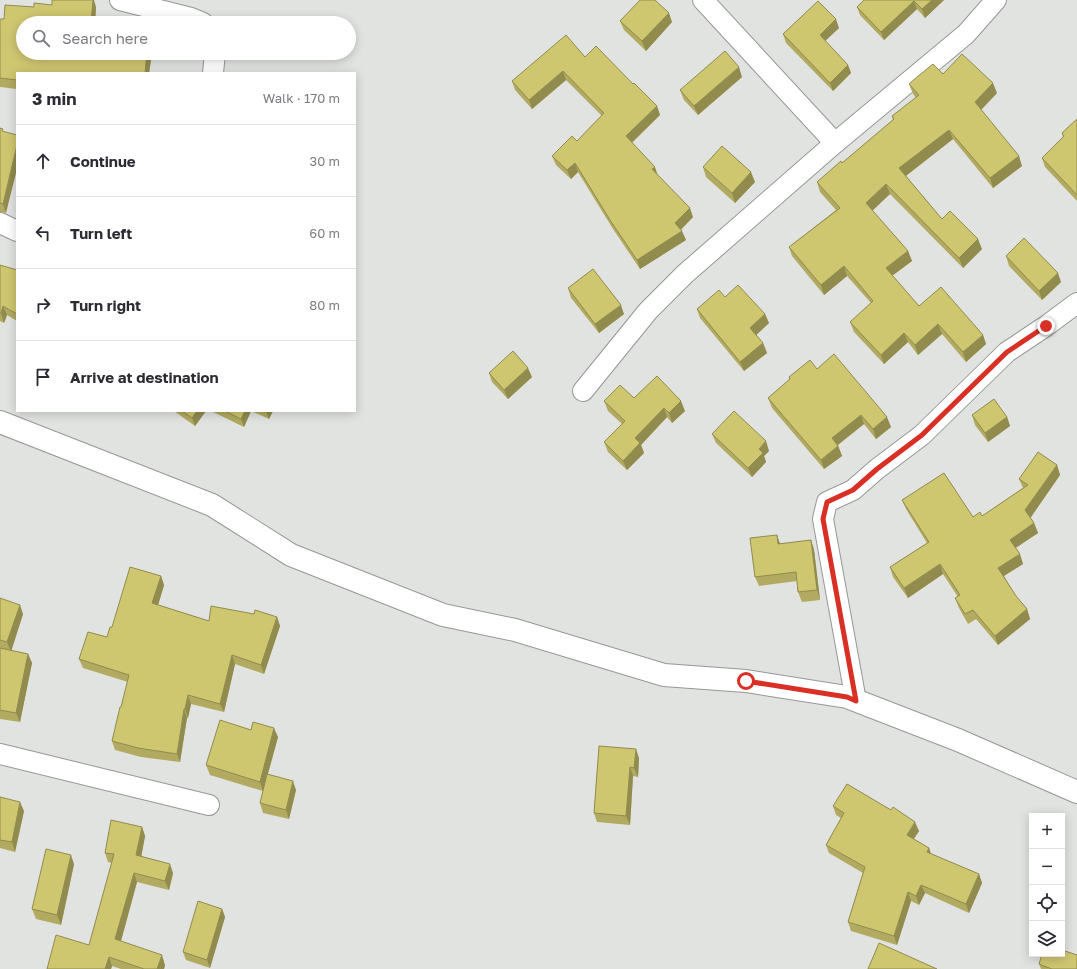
<!DOCTYPE html>
<html lang="en">
<head>
<meta charset="utf-8">
<style>
	:root { --surface:#fff; --page:#f2f2f3; --text:#2b2b33; --muted:#7c7c81; --line:#e1e1e2 }
	body { margin:0; font-family:"Golos Text",sans-serif; background:var(--page); color:var(--text) }
	.controls { position:absolute; right:12px; bottom:12px; display:grid; overflow:hidden; border-radius:0px; box-shadow:0 2px 10px #0003 }
	.controls button { width:36px; height:36px; display:grid; place-items:center; padding:0; border:0; border-bottom:1px solid var(--line); background:var(--surface); color:var(--text); font:20px sans-serif }
	.stop { position:absolute; width:12px; height:12px; margin:-9px; border:3px solid #d93025; border-radius:50%; background:#fff }
	.stop.end { background:#d93025; border-color:#fff; box-shadow:0 1px 4px #0008 }
	.list { margin:0; padding:0; list-style:none }
	h2 { display:flex; justify-content:space-between; align-items:center; height:52px; margin:0; padding:0 16px; font-size:17px }
	h2 small { font-size:13px; font-weight:400; color:var(--muted) }
	.list li { display:grid; grid-template-columns:26px 1fr auto; gap:12px; align-items:center; box-sizing:border-box; height:72px; padding:0 16px; border-top:1px solid var(--line) }
	.list b { display:block; font-size:15px; white-space:nowrap }
	.list em { font-size:13px; font-style:normal; color:var(--muted) }
	.icon { flex:none; width:22px; height:22px; fill:none; stroke:currentColor; stroke-width:2; stroke-linecap:round; stroke-linejoin:round }
	.map { position:relative; flex:none; width:1077px; height:969px; overflow:hidden }
	.search { position:absolute; background:var(--surface); box-shadow:0 2px 10px #0003; left:16px; top:16px; width:340px; height:44px; display:flex; align-items:center; gap:10px; box-sizing:border-box; padding:0 14px; border-radius:22px; color:var(--muted); font-size:15px }
	.panel { position:absolute; background:var(--surface); box-shadow:0 2px 10px #0003; left:16px; top:72px; width:340px; height:340px; border-radius:0px }
	.map>svg:first-child { display:block }
</style>
</head>
<body>
<div class="map">
<svg width="1077" height="969" viewBox="0 0 1077 969">
	<rect width="100%" height="100%" fill="#e1e3e0"/>
	<g fill="none" stroke-linecap="round" stroke-linejoin="round">
		<defs>
			<g id="minor">
				<polyline points="120,0 191,18 203,23"/>
				<polyline points="703,0 835,143"/>
				<polyline points="213,73 215,53"/>
				<polyline points="0,223 17,231"/>
				<polyline points="583,391 648,311 685,274 835,143 966,34 996,0"/>
				<polyline points="856,701 823,519 827,502 853,490 877,469 922,435 1007,352 1046,326 1077,303"/>
				<polyline points="0,754 209,805"/>
			</g>
			<polyline id="tertiary" points="0,422 212,505 291,555 443,615 515,630 664,675 746,681 847,697 958,740 1077,792"/>
		</defs>
		<use href="#minor" stroke="#969895" stroke-width="22"/>
		<use href="#tertiary" stroke="#969895" stroke-width="24"/>
		<use href="#minor" stroke="#fff" stroke-width="20"/>
		<use href="#tertiary" stroke="#fff" stroke-width="22"/>
	</g>
	<g fill="#b2aa60">
		<polygon points="864,0 944,0 925,18 917,9 884,40 860,15 857,7"/>
		<polygon points="52,5 96,7 95,23 152,53 149,73 17,73 17,89 0,87 0,19 4,19 34,7"/>
		<polygon points="620,21 672,22 646,51 624,30"/>
		<polygon points="839,28 825,41 848,65 851,73 833,91 786,43 783,34"/>
		<polygon points="585,57 633,84 657,106 660,115 632,143 658,175 693,217 681,230 686,240 640,269 613,229 578,172 571,179 556,165 552,156 577,141 602,116 566,80 532,109 515,90 512,81"/>
		<polygon points="943,74 997,93 981,110 1022,166 993,188 953,139 906,176 942,219 982,249 963,268 890,194 872,210 908,251 912,261 892,276 919,306 983,335 986,344 966,362 942,334 918,355 908,342 884,364 854,332 850,322 871,303 847,276 824,295 792,256 789,247 836,210 820,192 817,182 842,163 893,120 892,116 916,98 913,94 909,84"/>
		<polygon points="742,77 698,115 684,100 680,90"/>
		<polygon points="1077,119 1077,201 1045,167 1042,158 1063,137 1062,133"/>
		<polygon points="0,128 6,213 0,212"/>
		<polygon points="703,167 755,182 735,203 706,177"/>
		<polygon points="1006,256 1061,282 1042,300 1009,266"/>
		<polygon points="0,265 17,270 17,321 7,315 4,323 0,321"/>
		<polygon points="568,288 624,314 599,333 571,298"/>
		<polygon points="725,297 765,314 769,323 756,335 763,343 767,353 744,371 700,318 697,309"/>
		<polygon points="817,369 891,427 876,439 864,424 838,445 842,456 824,469 772,408 768,398 789,380 789,377"/>
		<polygon points="489,373 532,377 508,399 492,382"/>
		<polygon points="604,401 685,411 672,423 667,417 641,445 644,453 627,470 608,452 604,442 622,424 608,411"/>
		<polygon points="174,411 206,411 195,426"/>
		<polygon points="211,411 273,411 269,419 251,411 244,427"/>
		<polygon points="972,415 1007,417 1010,426 988,442 975,425"/>
		<polygon points="712,434 769,451 764,456 766,462 752,477 716,443"/>
		<polygon points="1057,465 1060,475 1030,518 1034,523 1038,533 1015,548 1023,564 1004,576 1016,596 1027,609 1030,619 998,645 976,619 968,624 959,608 955,598 958,597 943,574 908,598 893,577 890,567 927,543 906,509 902,500 973,517 982,516 1023,488 1019,479"/>
		<polygon points="777,535 780,544 811,540 814,550 820,600 802,602 798,592 797,581 759,586 755,577"/>
		<polygon points="161,576 164,585 158,605 209,621 254,614 277,617 280,626 264,674 235,664 224,712 191,704 188,718 187,718 180,762 141,757 115,750 112,741 128,682 83,668 79,659 107,637 112,627"/>
		<polygon points="0,598 23,614 11,650 28,654 32,663 20,722 0,719"/>
		<polygon points="251,730 278,737 268,774 296,790 289,819 263,813 260,803 263,791 210,775 206,765"/>
		<polygon points="599,746 639,758 638,777 633,776 630,825 597,822 594,813"/>
		<polygon points="0,797 24,811 15,852 0,848"/>
		<polygon points="833,806 919,831 914,839 929,848 931,854 979,874 982,883 969,913 925,893 919,905 911,901 897,945 851,931 848,922 863,873 829,853 826,845 841,818 836,815"/>
		<polygon points="142,827 145,836 141,856 173,873 169,890 137,882 121,941 165,965 164,969 121,969 112,966 111,969 47,969 89,945 112,863 108,862 105,853"/>
		<polygon points="74,864 61,925 36,919 32,909"/>
		<polygon points="222,909 225,917 210,968 186,960 183,952"/>
		<polygon points="1039,964 1077,969 1041,969"/>
	</g>
	<g fill="#918b4e">
		<polygon points="93,0 94,0 96,7 95,23 91,22"/>
		<polygon points="932,0 944,0 925,18 922,9"/>
		<polygon points="914,1 917,9 884,40 881,32"/>
		<polygon points="669,13 672,22 646,51 642,41"/>
		<polygon points="836,19 839,28 823,43 820,35"/>
		<polygon points="147,53 152,53 149,73 145,73"/>
		<polygon points="848,65 851,73 833,91 830,83"/>
		<polygon points="739,67 742,77 698,115 694,106"/>
		<polygon points="563,71 566,80 532,109 529,100"/>
		<polygon points="993,83 997,93 979,112 975,102"/>
		<polygon points="657,106 660,115 629,145 626,136"/>
		<polygon points="949,130 953,139 903,178 899,168"/>
		<polygon points="17,145 17,169 6,213 3,204"/>
		<polygon points="1019,156 1022,166 993,188 990,178"/>
		<polygon points="575,163 578,172 571,179 567,170"/>
		<polygon points="655,167 658,176 652,169"/>
		<polygon points="751,172 755,182 735,203 732,193"/>
		<polygon points="886,184 890,194 870,213 866,203"/>
		<polygon points="690,208 693,217 678,232 675,223"/>
		<polygon points="682,231 686,240 640,269 637,260"/>
		<polygon points="978,239 982,249 963,268 959,258"/>
		<polygon points="908,251 912,261 889,278 886,268"/>
		<polygon points="844,266 847,276 824,295 821,285"/>
		<polygon points="1058,273 1061,282 1042,300 1039,291"/>
		<polygon points="621,305 624,314 599,333 595,324"/>
		<polygon points="3,306 7,315 4,323 1,313"/>
		<polygon points="765,314 769,323 754,337 750,328"/>
		<polygon points="938,324 942,334 918,355 915,345"/>
		<polygon points="904,333 908,342 884,364 881,355"/>
		<polygon points="983,335 986,344 966,362 963,352"/>
		<polygon points="763,343 767,353 744,371 740,362"/>
		<polygon points="528,368 532,377 508,399 504,390"/>
		<polygon points="681,401 685,411 672,423 669,413"/>
		<polygon points="664,408 667,417 641,445 644,453 627,470 623,461 635,438"/>
		<polygon points="197,411 206,411 195,426 192,418"/>
		<polygon points="245,411 251,411 244,427 241,419"/>
		<polygon points="266,411 273,411 269,419"/>
		<polygon points="861,415 864,424 835,447 832,438"/>
		<polygon points="887,417 891,427 876,439 873,429"/>
		<polygon points="1007,417 1010,426 988,442 985,433"/>
		<polygon points="766,441 769,451 764,456 766,462 752,477 748,468 759,449"/>
		<polygon points="838,446 842,456 824,469 821,460"/>
		<polygon points="1057,465 1060,475 1029,520 1025,510"/>
		<polygon points="1034,523 1038,533 1014,549 1010,540"/>
		<polygon points="777,535 780,544 778,544"/>
		<polygon points="811,540 814,550 820,600 817,590"/>
		<polygon points="1020,554 1023,564 1002,577 998,568"/>
		<polygon points="940,564 943,574 908,598 904,588"/>
		<polygon points="161,576 164,585 156,612 152,603"/>
		<polygon points="20,605 23,614 11,652 7,642"/>
		<polygon points="1027,609 1030,619 998,645 995,636"/>
		<polygon points="277,617 280,626 264,674 261,665"/>
		<polygon points="28,654 32,663 20,722 16,713"/>
		<polygon points="232,655 235,664 224,712 220,704"/>
		<polygon points="188,695 191,704 188,718 185,709"/>
		<polygon points="184,709 187,718 180,762 177,754"/>
		<polygon points="274,728 278,737 263,791 260,782"/>
		<polygon points="636,749 639,758 638,777 634,768"/>
		<polygon points="630,767 633,776 630,825 626,816"/>
		<polygon points="293,781 296,790 289,819 286,810"/>
		<polygon points="20,802 24,811 15,852 12,842"/>
		<polygon points="915,822 919,831 910,844 907,835"/>
		<polygon points="142,827 145,836 140,864 136,855"/>
		<polygon points="929,848 932,857 927,852"/>
		<polygon points="71,855 74,864 61,925 57,915"/>
		<polygon points="170,864 173,873 169,890 165,881"/>
		<polygon points="134,873 137,882 119,948 115,939"/>
		<polygon points="979,874 982,883 969,913 966,904"/>
		<polygon points="921,885 925,893 919,905 916,896"/>
		<polygon points="908,892 911,901 897,945 894,936"/>
		<polygon points="222,909 225,917 210,968 207,960"/>
		<polygon points="162,955 165,965 164,969 157,969"/>
		<polygon points="109,957 112,966 111,969 105,969"/>
	</g>
	<g fill="#cfc670" stroke="#918b4e">
		<polygon points="52,0 93,0 91,22 99,23 23,23 23,53 147,53 145,73 17,73 17,80 0,78 0,19 4,19 5,5 34,7 34,3 52,5"/>
		<polygon points="640,0 655,0 669,13 642,41 620,21"/>
		<polygon points="864,0 932,0 922,9 914,1 881,32 857,7"/>
		<polygon points="818,1 836,19 820,35 848,65 830,83 783,34"/>
		<polygon points="566,35 585,57 596,46 633,84 634,83 657,106 626,136 655,167 652,169 690,208 675,223 682,231 637,260 610,220 575,163 567,170 552,156 572,136 577,141 604,113 563,71 529,100 512,81"/>
		<polygon points="725,51 739,67 694,106 680,90"/>
		<polygon points="962,54 993,83 975,102 1019,156 990,178 949,130 899,168 942,219 950,211 978,239 959,258 886,184 866,203 908,251 886,268 919,306 941,287 983,335 963,352 938,324 915,345 904,333 881,355 850,322 873,301 844,266 821,285 789,247 840,208 817,182 841,161 842,163 894,119 892,116 919,95 909,84 917,77 933,64 943,74"/>
		<polygon points="1077,119 1077,195 1042,158 1064,136 1062,133"/>
		<polygon points="0,128 3,129 2,131 17,135 17,145 3,204 0,203"/>
		<polygon points="722,146 751,172 732,193 703,167"/>
		<polygon points="1024,238 1058,273 1039,291 1006,256"/>
		<polygon points="0,265 17,270 17,314 3,306 1,313 0,313"/>
		<polygon points="593,269 621,305 595,324 568,288"/>
		<polygon points="738,285 765,314 750,328 763,343 740,362 697,309 719,290 725,297"/>
		<polygon points="513,351 528,368 504,390 489,373"/>
		<polygon points="834,354 887,417 873,429 861,415 832,438 838,446 821,460 768,398 790,379 789,377 810,360 817,369"/>
		<polygon points="657,376 681,401 669,413 664,408 635,438 640,443 623,461 604,442 625,421 604,401 620,385 634,398"/>
		<polygon points="994,399 1007,417 985,433 972,415"/>
		<polygon points="182,411 197,411 192,418"/>
		<polygon points="225,411 245,411 241,419"/>
		<polygon points="734,411 766,441 759,449 763,453 748,468 712,434"/>
		<polygon points="1038,452 1057,465 1025,510 1034,523 1010,540 1020,554 998,568 1016,596 1027,609 995,636 973,610 965,614 955,598 960,595 940,564 904,588 890,567 929,542 902,500 944,473 973,517 980,512 982,516 1028,485 1019,479"/>
		<polygon points="777,535 778,544 811,540 817,590 798,592 796,572 755,577 750,538"/>
		<polygon points="130,567 161,576 152,603 209,621 211,606 254,614 255,610 277,617 261,665 232,655 220,704 188,695 185,709 184,709 177,754 138,748 112,741 120,707 121,707 129,675 79,659 88,632 107,637 110,627 112,627"/>
		<polygon points="0,598 20,605 7,642 0,640"/>
		<polygon points="0,648 28,654 16,713 0,710"/>
		<polygon points="220,720 251,730 253,722 274,728 260,782 206,765"/>
		<polygon points="599,746 636,749 634,768 630,767 626,816 594,813"/>
		<polygon points="267,774 293,781 286,810 260,803"/>
		<polygon points="847,784 891,810 893,807 915,822 907,835 929,848 927,852 979,874 966,904 921,885 916,896 908,892 894,936 848,922 865,867 826,845 844,813 833,806"/>
		<polygon points="0,797 20,802 12,842 0,840"/>
		<polygon points="111,820 142,827 136,855 170,864 165,881 134,873 115,939 162,955 157,969 144,969 109,957 105,969 47,969 56,935 89,945 114,854 105,853"/>
		<polygon points="46,849 71,855 57,915 32,909"/>
		<polygon points="198,901 222,909 207,960 183,952"/>
		<polygon points="879,943 937,969 868,969"/>
		<polygon points="1062,950 1077,955 1077,969 1052,969 1039,964 1042,954 1062,954"/>
	</g>
	<g fill="none" stroke-linecap="round" stroke-linejoin="round">
		<polyline stroke="#d93025" stroke-width="5" points="746,681 847,697 856,701 823,519 827,502 853,490 877,469 922,435 1007,352 1046,326"/>
	</g>
</svg>
<div class="controls">
<button>+</button>
<button>−</button>
<button><svg class="icon" aria-label="locate" viewBox="0 0 24 24"><circle cx="12" cy="12" r="6"/><path d="M12 2v4M12 18v4M2 12h4M18 12h4"/></svg></button>
<button><svg class="icon" aria-label="layers" viewBox="0 0 24 24"><path d="M12 4l9 5-9 5-9-5zM3 14l9 5 9-5"/></svg></button>
</div>
<div class="stop" style="left:746px;top:681px"></div>
<div class="stop end" style="left:1046px;top:326px"></div>
<div class="search"><svg class="icon" aria-label="search" viewBox="0 0 24 24"><circle cx="10" cy="10" r="6"/><path d="M15 15l6 6"/></svg>Search here</div>
<section class="panel">
<h2>3 min<small>Walk · 170 m</small></h2>
<ul class="list">
<li><svg class="icon" aria-label="ahead" viewBox="0 0 24 24"><path d="M12 20V5M6 11l6-6 6 6"/></svg><div><b>Continue</b></div><em>30 m</em></li>
<li><svg class="icon" aria-label="left" viewBox="0 0 24 24"><path d="M17 20v-9H6M10 6l-5 5 5 5"/></svg><div><b>Turn left</b></div><em>60 m</em></li>
<li><svg class="icon" aria-label="right" viewBox="0 0 24 24"><path d="M7 20v-9h11M14 6l5 5-5 5"/></svg><div><b>Turn right</b></div><em>80 m</em></li>
<li><svg class="icon" aria-label="arrive" viewBox="0 0 24 24"><path d="M6 21V4h12l-3 4 3 4H6"/></svg><div><b>Arrive at destination</b></div></li>
</ul>
</section>
</div>
</body>
</html>
